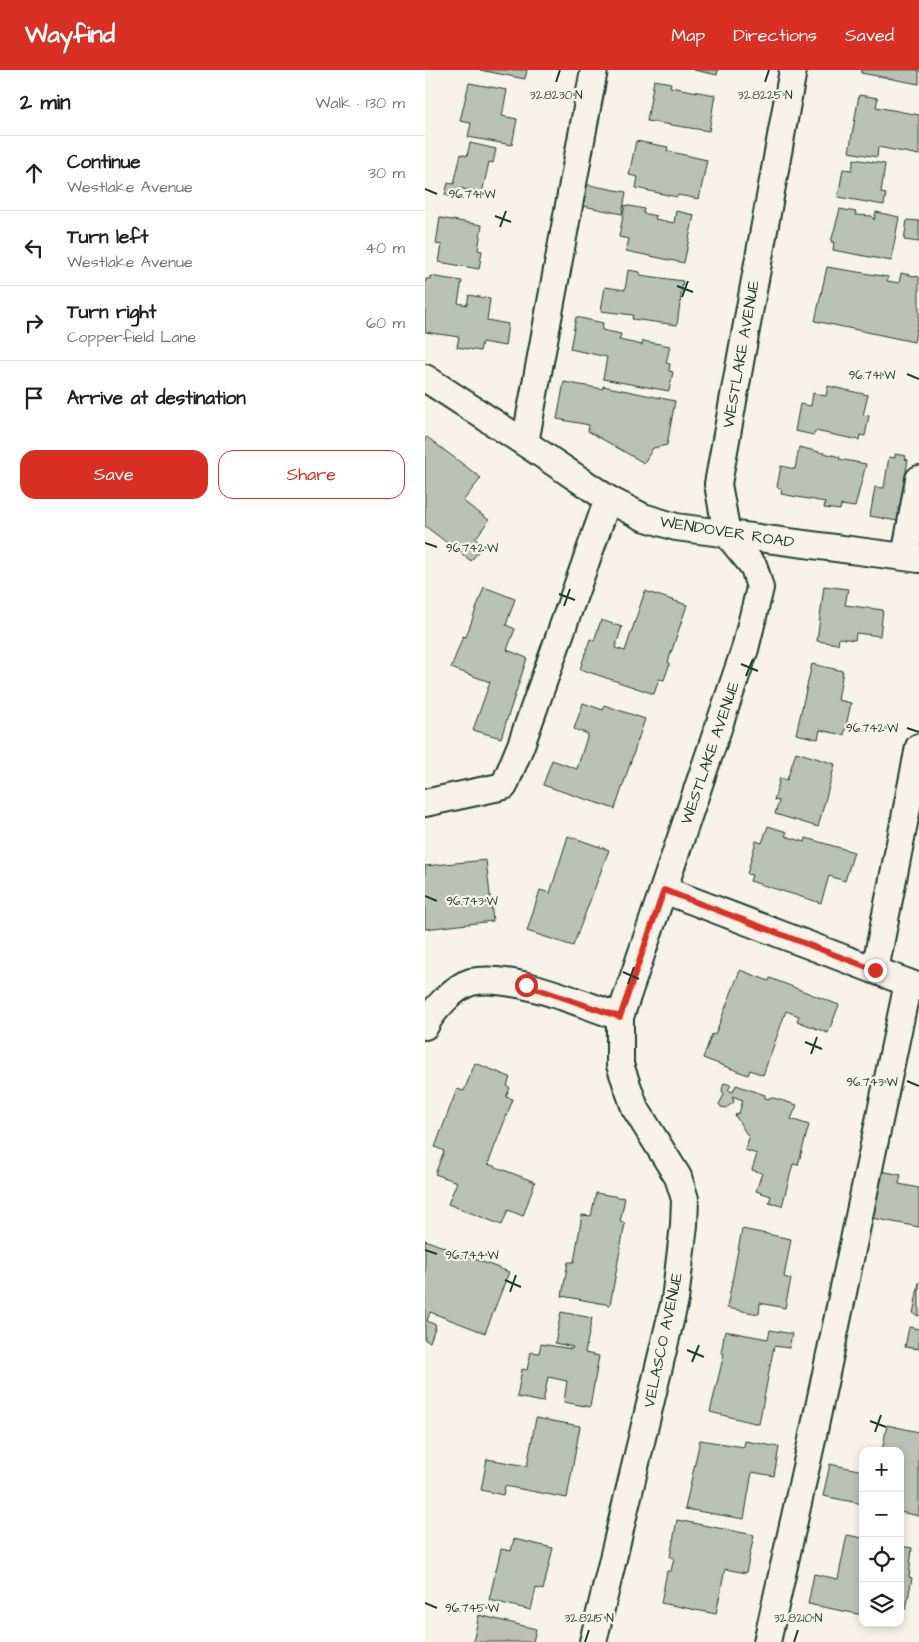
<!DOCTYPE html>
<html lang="en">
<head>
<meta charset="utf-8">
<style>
	:root { --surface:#fff; --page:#f2f2f2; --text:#202124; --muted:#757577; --line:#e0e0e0; --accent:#d93025 }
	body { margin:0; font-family:"Architects Daughter",sans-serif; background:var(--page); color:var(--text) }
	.controls { position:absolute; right:15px; bottom:15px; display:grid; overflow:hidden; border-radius:10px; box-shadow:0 2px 8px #0003 }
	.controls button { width:45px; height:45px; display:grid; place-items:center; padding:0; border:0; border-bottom:1px solid var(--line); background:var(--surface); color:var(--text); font:25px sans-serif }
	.stop { position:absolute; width:15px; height:15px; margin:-11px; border:4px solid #d93025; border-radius:50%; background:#fff }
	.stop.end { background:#d93025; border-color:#fff; box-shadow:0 1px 5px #0008 }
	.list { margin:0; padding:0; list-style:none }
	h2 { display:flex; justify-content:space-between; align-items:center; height:65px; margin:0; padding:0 20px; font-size:21px }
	h2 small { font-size:16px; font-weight:400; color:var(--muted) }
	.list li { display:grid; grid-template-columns:32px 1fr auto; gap:15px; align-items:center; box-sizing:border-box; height:75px; padding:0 20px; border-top:1px solid var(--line) }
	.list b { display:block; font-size:19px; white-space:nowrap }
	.list p { margin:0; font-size:16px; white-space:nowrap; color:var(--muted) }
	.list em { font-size:16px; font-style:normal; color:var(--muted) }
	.actions { display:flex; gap:10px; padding:15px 20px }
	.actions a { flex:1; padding:11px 0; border:1px solid var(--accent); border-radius:15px; text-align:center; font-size:18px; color:var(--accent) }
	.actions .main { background:var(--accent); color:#fff }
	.icon { flex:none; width:28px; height:28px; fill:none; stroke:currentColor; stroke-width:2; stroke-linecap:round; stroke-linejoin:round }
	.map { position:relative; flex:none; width:494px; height:1572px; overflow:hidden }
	header { display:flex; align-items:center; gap:30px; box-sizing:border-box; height:70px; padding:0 25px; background:var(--accent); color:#fff }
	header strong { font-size:24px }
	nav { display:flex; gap:28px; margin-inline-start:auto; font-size:18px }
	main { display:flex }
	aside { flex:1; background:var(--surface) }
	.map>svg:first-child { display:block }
</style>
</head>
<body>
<header>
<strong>Wayfind</strong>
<nav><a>Map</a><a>Directions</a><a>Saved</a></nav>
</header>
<main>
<aside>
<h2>2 min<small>Walk · 130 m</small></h2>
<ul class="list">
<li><svg class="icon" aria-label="ahead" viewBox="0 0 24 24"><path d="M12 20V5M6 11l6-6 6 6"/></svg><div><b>Continue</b><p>Westlake Avenue</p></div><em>30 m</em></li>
<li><svg class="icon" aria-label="left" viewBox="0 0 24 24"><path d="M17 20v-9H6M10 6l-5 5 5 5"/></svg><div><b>Turn left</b><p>Westlake Avenue</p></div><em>40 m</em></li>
<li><svg class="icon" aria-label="right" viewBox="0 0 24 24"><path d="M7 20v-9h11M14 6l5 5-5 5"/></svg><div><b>Turn right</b><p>Copperfield Lane</p></div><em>60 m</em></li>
<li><svg class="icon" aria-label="arrive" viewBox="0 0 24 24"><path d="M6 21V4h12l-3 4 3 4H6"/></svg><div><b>Arrive at destination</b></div></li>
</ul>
<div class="actions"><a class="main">Save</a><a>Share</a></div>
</aside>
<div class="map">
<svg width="494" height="1572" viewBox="0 0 494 1572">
	<rect width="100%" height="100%" fill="#f7f3e8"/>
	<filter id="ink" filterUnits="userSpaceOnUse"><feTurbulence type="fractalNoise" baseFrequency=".02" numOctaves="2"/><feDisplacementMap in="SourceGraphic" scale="10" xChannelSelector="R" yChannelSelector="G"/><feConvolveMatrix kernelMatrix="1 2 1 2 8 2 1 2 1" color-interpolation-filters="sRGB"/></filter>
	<g filter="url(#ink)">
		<g fill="#bbc1b6" stroke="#1f3d34">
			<polygon points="55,0 102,0 100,9"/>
			<polygon points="269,0 293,0 292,5"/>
			<polygon points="436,0 494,0 494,14 436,3"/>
			<polygon points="229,10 246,13 245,17 290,25 284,61 222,51"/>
			<polygon points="44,13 82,20 77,46 92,49 87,75 43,67 46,53 35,51"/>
			<polygon points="434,25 453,28 451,37 494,45 494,85 453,77 452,87 424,82"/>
			<polygon points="211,71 243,77 242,81 282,90 274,129 253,125 252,127 211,118 213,107 204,105"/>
			<polygon points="45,73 71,79 68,93 64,92 57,123 33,118 31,128 20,125 23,113 29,114 36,84 42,86"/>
			<polygon points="429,89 460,94 456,123 461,124 459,135 413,127 418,99 427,100"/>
			<polygon points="153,113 201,122 197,144 149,134"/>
			<polygon points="200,135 219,139 218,143 231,146 230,149 249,153 251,141 269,145 259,193 201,181 204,169 194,167"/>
			<polygon points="415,139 431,142 430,145 447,146 449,150 451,142 474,147 466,191 408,180 409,172 406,172"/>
			<polygon points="15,148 57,155 53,180 57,181 54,199 14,192 17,175 11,174"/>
			<polygon points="482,150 494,151 494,172 479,170"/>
			<polygon points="402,197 463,207 462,211 474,213 476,203 494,207 494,247 489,272 390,251"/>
			<polygon points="203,200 215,202 215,205 258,211 252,255 207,249 208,245 176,241 180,217 200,220"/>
			<polygon points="5,206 37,211 33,233 42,235 44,225 65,229 62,250 83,254 80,276 57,272 55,281 32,277 34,267 0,262 0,212 1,209 5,209"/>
			<polygon points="151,247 178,253 177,260 196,264 194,270 217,275 218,271 245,276 241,293 245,294 244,301 248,302 244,321 178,309 182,287 145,279"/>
			<polygon points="139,312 178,319 178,316 250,331 242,375 228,378 219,393 163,361 164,355 132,349"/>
			<polygon points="403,316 443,325 438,345 444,346 440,366 435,365 434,370 390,361 389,365 370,361 375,334 386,336 388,323 401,326"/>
			<polygon points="2,367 56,408 38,431 64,450 50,469 58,475 46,491 0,456 0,369"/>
			<polygon points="374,377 415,387 414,389 441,394 430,437 416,435 415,440 399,438 400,432 356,424 357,419 352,417 356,396 370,399"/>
			<polygon points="470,384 481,386 480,389 483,390 472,451 445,446 450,417 459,418 464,387 470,388"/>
			<polygon points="399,516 423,519 420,535 458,540 455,566 431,563 430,570 414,568 413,574 392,571"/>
			<polygon points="59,517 90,529 81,555 90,559 82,580 102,588 76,668 48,660 65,612 26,598 38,566 41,567"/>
			<polygon points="220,521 262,535 243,592 245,593 239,610 234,609 229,624 155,599 165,569 169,571 176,550 197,557 190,578 200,581"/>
			<polygon points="387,594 418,601 413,630 426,633 419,665 395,660 393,669 371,664"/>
			<polygon points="158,633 178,640 179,635 220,649 190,739 118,715 127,690 152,699 163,664 149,659"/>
			<polygon points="371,682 410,694 393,757 350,744 354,731 349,730 355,708 362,710"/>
			<polygon points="343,756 362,762 360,766 380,772 381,768 429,782 420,811 404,806 396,833 325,811 327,805 322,804 331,771 337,773"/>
			<polygon points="143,766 184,780 148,876 102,861 115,820 125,823"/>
			<polygon points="61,790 68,851 0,859 0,796"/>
			<polygon points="315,900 344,911 345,908 414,935 403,963 372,951 374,946 361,941 338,1005 325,1000 323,1005 278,988 287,964 290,965"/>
			<polygon points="50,993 85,1007 82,1016 85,1018 81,1027 88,1029 63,1094 110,1112 98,1146 83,1140 77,1155 23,1134 32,1112 10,1104 19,1081 10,1077 32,1019 39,1021"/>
			<polygon points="299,1013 306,1015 303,1020 308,1022 311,1015 340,1025 340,1028 344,1029 345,1027 372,1035 366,1049 384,1055 373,1095 368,1094 357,1136 344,1133 346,1126 331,1121 337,1103 327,1100 332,1084 320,1080 324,1068 310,1045 314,1043 318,1030 307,1026 309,1032 301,1038 296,1037 294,1034 299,1025 297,1020"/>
			<polygon points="456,1101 476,1105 474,1114 494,1118 494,1157 447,1148"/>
			<polygon points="171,1123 200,1128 195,1152 200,1153 185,1235 137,1226 143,1192 149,1192 157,1145 166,1146"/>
			<polygon points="317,1159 366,1169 359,1207 366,1209 360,1238 335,1233 334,1244 302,1238"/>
			<polygon points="0,1170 84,1202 60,1263 5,1242 2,1251 11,1255 5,1272 0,1270"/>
			<polygon points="494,1212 494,1246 488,1244"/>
			<polygon points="136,1242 167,1248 160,1283 174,1286 165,1337 139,1332 142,1311 123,1307 118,1332 92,1327 97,1299 102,1300 106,1282 114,1283 116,1274 147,1279 148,1277 130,1273"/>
			<polygon points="484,1257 494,1259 494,1279 480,1277"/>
			<polygon points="345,1260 367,1264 364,1278 349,1276 334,1354 285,1342 299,1284 296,1283 300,1261 343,1269"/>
			<polygon points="111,1348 155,1356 142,1428 80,1416 78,1425 56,1420 62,1389 102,1396"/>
			<polygon points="462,1355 494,1362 494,1446 475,1442 475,1381 457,1381"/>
			<polygon points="275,1370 319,1377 320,1371 354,1377 349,1406 327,1402 319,1449 260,1439"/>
			<polygon points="405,1394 438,1401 438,1434 398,1426"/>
			<polygon points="252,1450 329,1465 321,1503 300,1499 291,1544 236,1533 242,1501 246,1501 249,1488 245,1487"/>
			<polygon points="422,1465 438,1468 438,1545 383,1534 389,1504 413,1509"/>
			<polygon points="89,1469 128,1478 118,1520 111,1518 106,1540 64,1530 76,1479 86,1481"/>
			<polygon points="475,1476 487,1478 484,1507 487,1508 481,1539 475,1539"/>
			<polygon points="54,1545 111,1559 108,1572 48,1572"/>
		</g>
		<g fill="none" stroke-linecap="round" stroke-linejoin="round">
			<defs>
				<g id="minor">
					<polyline points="0,308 100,373 183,429 218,447 251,457 494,489"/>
					<polyline points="100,373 169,0"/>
					<polyline points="480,487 494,409"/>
					<polyline points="0,733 79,716 96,675 183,429"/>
					<polyline points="239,820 494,917"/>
					<polyline points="450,900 494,677"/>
					<path d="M0 956C7 941 29 917 46 912 86 903 156 934 195 947"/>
					<polyline points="168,1572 250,1230 259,1155 260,1129 253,1107 210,1038 195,995 195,947 320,579 335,518 329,497 302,464 293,414 368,0"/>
					<polyline points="342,1572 387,1370 483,913"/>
				</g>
			</defs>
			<use href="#minor" stroke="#1f3d34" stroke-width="30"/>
			<use href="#minor" stroke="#f7f3e8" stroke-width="26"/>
		</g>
	</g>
	<g fill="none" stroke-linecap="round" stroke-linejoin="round" filter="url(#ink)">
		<polyline stroke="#d93025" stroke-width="6" points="101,915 195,947 239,820 450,900"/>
	</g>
	<path fill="none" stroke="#1f3d34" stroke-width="2" d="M131 12 135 0M340 12 344 0M0 119 12 124M70 146 86 152M75 157 81 141M252 216 268 222M257 227 263 211M482 304 494 309M0 473 12 477M134 524 150 530M139 536 145 519M316 594 333 601M321 606 328 589M482 658 494 662M0 826 12 831M198 902 214 909M203 914 209 897M380 972 397 979M386 984 392 967M482 1011 494 1016M0 1180 12 1184M80 1210 96 1217M85 1222 91 1205M262 1280 279 1287M267 1292 274 1275M445 1351 461 1357M450 1362 456 1345M0 1533 12 1538M160 1572 164 1560M369 1572 373 1560"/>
	<g text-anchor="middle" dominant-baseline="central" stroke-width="4.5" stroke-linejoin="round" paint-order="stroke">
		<g font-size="16" fill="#1f3d34" stroke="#f7f3e8">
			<text transform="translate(316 284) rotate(-80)">WESTLAKE AVENUE</text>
			<text transform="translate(302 462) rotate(9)">WENDOVER ROAD</text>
			<text transform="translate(285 683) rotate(-71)">WESTLAKE AVENUE</text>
			<text transform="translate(238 1270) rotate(-78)">VELASCO AVENUE</text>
		</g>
	</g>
	<g font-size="12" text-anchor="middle" fill="#1f3d34" stroke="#f7f3e8" stroke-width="4.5" stroke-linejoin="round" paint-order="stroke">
		<text x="131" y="29">32.8230°N</text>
		<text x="340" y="29">32.8225°N</text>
		<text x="47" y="128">96.741°W</text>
		<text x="447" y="309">96.741°W</text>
		<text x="47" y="482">96.742°W</text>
		<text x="447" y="662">96.742°W</text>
		<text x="47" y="835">96.743°W</text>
		<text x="447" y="1016">96.743°W</text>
		<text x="47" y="1189">96.744°W</text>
		<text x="47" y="1542">96.745°W</text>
		<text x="164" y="1552">32.8215°N</text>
		<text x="373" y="1552">32.8210°N</text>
	</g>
</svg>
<div class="controls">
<button>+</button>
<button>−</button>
<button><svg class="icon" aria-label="locate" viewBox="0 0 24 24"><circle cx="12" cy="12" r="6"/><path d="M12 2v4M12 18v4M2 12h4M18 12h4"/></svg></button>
<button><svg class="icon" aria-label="layers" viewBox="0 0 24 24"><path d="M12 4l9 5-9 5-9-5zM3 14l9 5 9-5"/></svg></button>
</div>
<div class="stop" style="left:101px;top:915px"></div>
<div class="stop end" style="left:450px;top:900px"></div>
</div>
</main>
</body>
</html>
